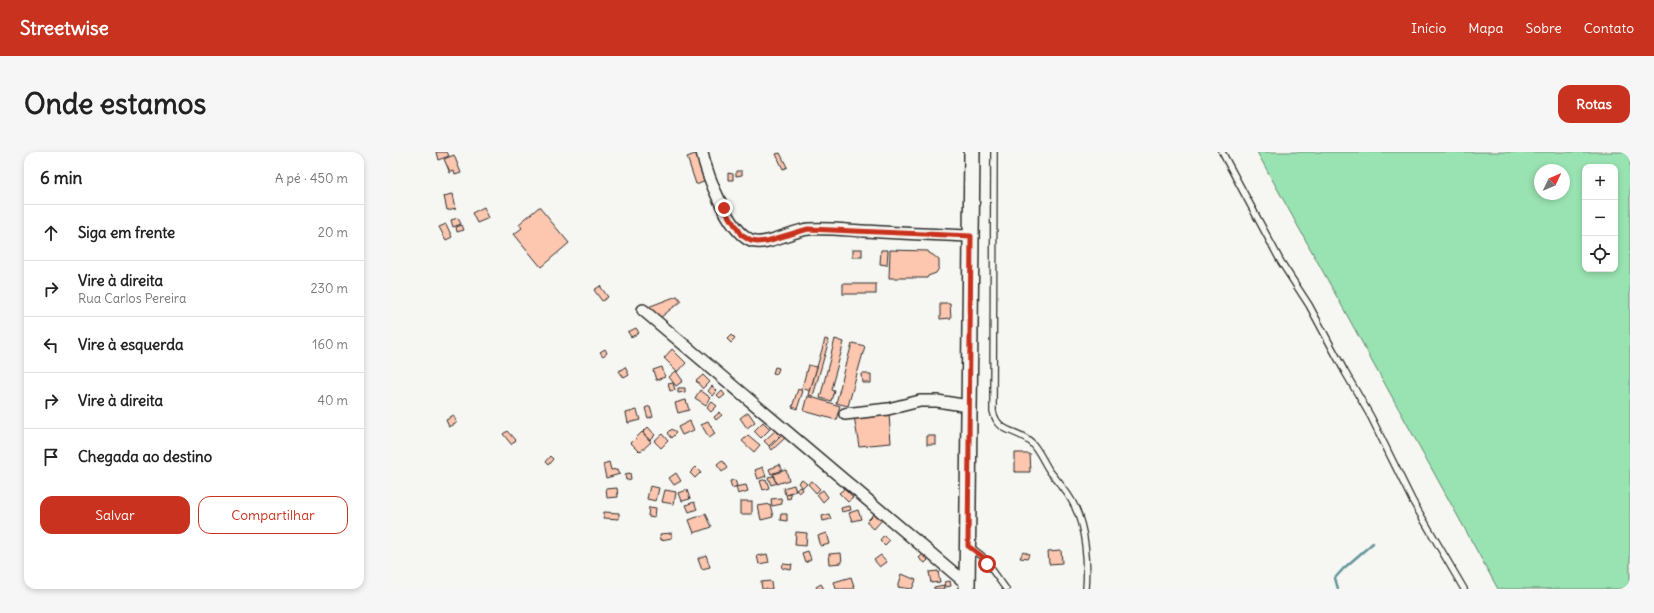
<!DOCTYPE html>
<html lang="pt">
<head>
<meta charset="utf-8">
<style>
	:root { --surface:#fff; --page:#f6f6f6; --text:#222; --muted:#767676; --line:#e0e0e0; --accent:#c8321e }
	body { margin:0; font-family:Delius,sans-serif; background:var(--page); color:var(--text) }
	.controls { position:absolute; right:12px; top:12px; display:grid; overflow:hidden; border-radius:8px; box-shadow:0 2px 6px #0003 }
	.controls button { width:36px; height:36px; display:grid; place-items:center; padding:0; border:0; border-bottom:1px solid var(--line); background:var(--surface); color:var(--text); font:20px sans-serif }
	.compass { position:absolute; left:1146px; top:12px; width:36px; height:36px; border-radius:50%; background:var(--surface); box-shadow:0 2px 6px #0003; rotate:46deg }
	.stop { position:absolute; width:12px; height:12px; margin:-9px; border:3px solid #c8321e; border-radius:50%; background:#fff }
	.stop.end { background:#c8321e; border-color:#fff; box-shadow:0 1px 4px #0008 }
	.list { margin:0; padding:0; list-style:none }
	h2 { display:flex; justify-content:space-between; align-items:center; height:52px; margin:0; padding:0 16px; font-size:17px }
	h2 small { font-size:13px; font-weight:400; color:var(--muted) }
	.list li { display:grid; grid-template-columns:26px 1fr auto; gap:12px; align-items:center; box-sizing:border-box; height:56px; padding:0 16px; border-top:1px solid var(--line) }
	.list b { display:block; font-size:15px; white-space:nowrap }
	.list p { margin:0; font-size:13px; white-space:nowrap; color:var(--muted) }
	.list em { font-size:13px; font-style:normal; color:var(--muted) }
	.actions { display:flex; gap:8px; padding:12px 16px }
	.actions a { flex:1; padding:9px 0; border:1px solid var(--accent); border-radius:12px; text-align:center; font-size:14px; color:var(--accent) }
	.actions .main { background:var(--accent); color:#fff }
	.icon { flex:none; width:22px; height:22px; fill:none; stroke:currentColor; stroke-width:2; stroke-linecap:round; stroke-linejoin:round }
	.map { position:relative; flex:none; width:1242px; height:437px; overflow:hidden; border-radius:12px }
	header { display:flex; align-items:center; gap:24px; box-sizing:border-box; height:56px; padding:0 20px; background:var(--accent); color:#fff }
	header strong { font-size:19px }
	nav { display:flex; gap:22px; margin-inline-start:auto; font-size:14px }
	.intro { display:flex; align-items:center; justify-content:space-between; box-sizing:border-box; height:96px; padding:0 24px }
	h1 { margin:0; font-size:28px }
	.button { padding:10px 18px; border-radius:12px; background:var(--accent); color:#fff; font-size:14px; font-weight:700 }
	main { display:flex; gap:24px; padding:0 24px }
	aside { flex:1; background:var(--surface); border-radius:12px; box-shadow:0 2px 6px #0003 }
	.map>svg:first-child { display:block }
</style>
</head>
<body>
<header>
<strong>Streetwise</strong>
<nav><a>Início</a><a>Mapa</a><a>Sobre</a><a>Contato</a></nav>
</header>
<div class="intro"><h1>Onde estamos</h1><a class="button">Rotas</a></div>
<main>
<aside>
<h2>6 min<small>A pé · 450 m</small></h2>
<ul class="list">
<li><svg class="icon" aria-label="ahead" viewBox="0 0 24 24"><path d="M12 20V5M6 11l6-6 6 6"/></svg><div><b>Siga em frente</b></div><em>20 m</em></li>
<li><svg class="icon" aria-label="right" viewBox="0 0 24 24"><path d="M7 20v-9h11M14 6l5 5-5 5"/></svg><div><b>Vire à direita</b><p>Rua Carlos Pereira</p></div><em>230 m</em></li>
<li><svg class="icon" aria-label="left" viewBox="0 0 24 24"><path d="M17 20v-9H6M10 6l-5 5 5 5"/></svg><div><b>Vire à esquerda</b></div><em>160 m</em></li>
<li><svg class="icon" aria-label="right" viewBox="0 0 24 24"><path d="M7 20v-9h11M14 6l5 5-5 5"/></svg><div><b>Vire à direita</b></div><em>40 m</em></li>
<li><svg class="icon" aria-label="arrive" viewBox="0 0 24 24"><path d="M6 21V4h12l-3 4 3 4H6"/></svg><div><b>Chegada ao destino</b></div></li>
</ul>
<div class="actions"><a class="main">Salvar</a><a>Compartilhar</a></div>
</aside>
<div class="map">
<svg width="1242" height="437" viewBox="0 0 1242 437">
	<rect width="100%" height="100%" fill="#f6f6f2"/>
	<filter id="ink" filterUnits="userSpaceOnUse"><feTurbulence type="fractalNoise" baseFrequency=".025" numOctaves="2"/><feDisplacementMap in="SourceGraphic" scale="8" xChannelSelector="R" yChannelSelector="G"/><feConvolveMatrix kernelMatrix="1 2 1 2 8 2 1 2 1" color-interpolation-filters="sRGB"/></filter>
	<g filter="url(#ink)">
		<path fill="#99e2b1" stroke="#62866e" fill-rule="evenodd" d="M869 0H1242V437H1110ZM1197 15H1227V117H1197ZM1152 18H1176V42H1152Z"/>
		<g fill="none" stroke-linecap="round" stroke-linejoin="round">
			<polyline stroke="#64949a" stroke-width="2.5" points="950,437 947,426 956,416 985,391"/>
		</g>
		<g fill="#fcc6af" stroke="#2b2b2b">
			<polygon points="48,0 59,0 61,4 50,8"/>
			<polygon points="310,1 318,28 308,32 299,5"/>
			<polygon points="392,1 399,15 395,17 388,2"/>
			<polygon points="66,3 73,21 67,23 66,19 62,21 56,7"/>
			<polygon points="348,19 354,19 354,23 348,24"/>
			<polygon points="340,21 345,22 345,28 340,28"/>
			<polygon points="65,42 68,56 59,58 56,44"/>
			<polygon points="96,55 101,66 89,71 84,61"/>
			<polygon points="151,55 181,91 153,115 126,82 134,76 131,72"/>
			<polygon points="70,66 73,72 65,75 63,68"/>
			<polygon points="58,72 64,85 58,88 51,75"/>
			<polygon points="74,73 76,78 69,80 68,75"/>
			<rect x="465" y="97" width="9" height="8"/>
			<polygon points="493,98 500,98 499,113 492,112"/>
			<polygon points="502,98 540,99 541,101 545,103 551,108 551,116 548,121 540,124 539,126 501,126"/>
			<rect x="455" y="132" width="33" height="10"/>
			<polygon points="212,134 220,145 214,149 206,138"/>
			<polygon points="289,144 293,149 272,166 260,155"/>
			<polygon points="552,151 562,151 563,166 552,167"/>
			<polygon points="248,176 251,181 243,185 240,180"/>
			<polygon points="343,183 347,187 343,191 339,187"/>
			<polygon points="437,187 441,188 425,244 421,243"/>
			<polygon points="447,187 456,190 443,237 446,238 443,249 432,246"/>
			<polygon points="464,191 477,194 460,254 448,251"/>
			<polygon points="217,197 219,201 215,204 212,200"/>
			<polygon points="284,197 298,211 290,220 276,206"/>
			<polygon points="420,213 429,215 422,239 414,236"/>
			<polygon points="237,215 241,223 236,226 231,219"/>
			<polygon points="274,215 277,225 268,228 265,218"/>
			<polygon points="387,215 391,216 389,222 385,221"/>
			<polygon points="288,219 295,229 288,234 281,225"/>
			<polygon points="474,222 483,222 483,231 475,231"/>
			<polygon points="315,223 322,230 315,237 308,229"/>
			<polygon points="285,231 287,238 282,239 280,232"/>
			<polygon points="324,234 329,239 325,244 320,239"/>
			<polygon points="290,236 297,236 297,240 290,241"/>
			<polygon points="410,237 415,239 409,257 404,255"/>
			<polygon points="312,238 323,246 318,253 307,246"/>
			<polygon points="334,239 337,243 332,247 329,244"/>
			<polygon points="420,244 452,254 448,268 416,259"/>
			<polygon points="298,248 301,258 290,261 287,251"/>
			<polygon points="324,250 329,254 323,260 319,256"/>
			<polygon points="262,254 265,264 260,266 257,256"/>
			<polygon points="249,258 252,268 240,271 238,261"/>
			<polygon points="332,260 334,263 328,268 326,265"/>
			<polygon points="360,260 367,270 359,276 352,266"/>
			<polygon points="501,262 503,291 471,294 466,264"/>
			<polygon points="66,264 69,271 61,275 58,268"/>
			<polygon points="302,269 306,278 294,283 290,275"/>
			<polygon points="320,269 327,282 321,286 313,272"/>
			<polygon points="375,270 382,277 373,286 366,279"/>
			<polygon points="260,275 267,283 262,288 255,280"/>
			<polygon points="283,277 288,281 283,286 279,281"/>
			<polygon points="388,278 392,283 381,294 376,289"/>
			<polygon points="119,279 127,288 123,292 115,282"/>
			<polygon points="254,280 263,290 252,300 243,291"/>
			<polygon points="274,282 280,289 273,296 266,289"/>
			<polygon points="360,283 372,293 366,300 354,289"/>
			<polygon points="394,283 397,286 384,298 382,295"/>
			<rect x="539" y="284" width="9" height="9"/>
			<polygon points="627,301 641,301 642,320 627,320"/>
			<polygon points="162,304 165,307 160,313 157,310"/>
			<polygon points="334,309 339,316 334,320 329,313"/>
			<polygon points="221,310 223,318 230,317 232,322 218,326 215,312"/>
			<polygon points="392,313 394,318 383,322 381,317"/>
			<polygon points="308,315 313,320 307,326 302,321"/>
			<polygon points="375,315 378,324 370,327 367,318"/>
			<polygon points="398,318 401,328 388,332 385,322"/>
			<polygon points="242,321 243,327 238,328 237,322"/>
			<polygon points="288,321 293,329 286,333 281,326"/>
			<polygon points="385,324 388,331 383,333 380,325"/>
			<polygon points="378,327 381,336 375,338 372,329"/>
			<polygon points="347,328 349,334 344,336 342,329"/>
			<polygon points="414,328 419,332 415,336 411,331"/>
			<polygon points="424,329 432,337 428,341 420,332"/>
			<polygon points="358,333 360,339 350,342 348,335"/>
			<polygon points="406,333 408,339 397,342 395,336"/>
			<polygon points="262,334 271,336 268,349 259,347"/>
			<polygon points="413,335 415,338 411,341 408,338"/>
			<polygon points="229,336 230,345 219,346 218,337"/>
			<polygon points="456,337 465,346 460,350 451,341"/>
			<polygon points="277,338 288,340 286,352 274,350"/>
			<polygon points="299,338 302,347 294,349 291,341"/>
			<polygon points="435,338 440,345 435,350 429,342"/>
			<polygon points="402,341 403,346 399,347 398,342"/>
			<polygon points="393,346 394,352 384,354 383,347"/>
			<rect x="353" y="349" width="11" height="13"/>
			<polygon points="306,350 309,357 301,360 298,353"/>
			<polygon points="382,352 385,365 373,368 370,354"/>
			<polygon points="462,354 463,358 454,360 453,356"/>
			<polygon points="261,355 268,356 267,365 260,364"/>
			<polygon points="470,358 473,367 464,369 461,361"/>
			<polygon points="216,360 231,361 231,367 216,366"/>
			<polygon points="317,362 323,375 306,381 301,368"/>
			<polygon points="393,362 399,362 399,369 392,368"/>
			<polygon points="441,362 443,367 435,369 434,364"/>
			<polygon points="486,362 494,368 486,377 478,370"/>
			<polygon points="408,380 419,381 418,394 407,393"/>
			<polygon points="284,381 284,386 273,388 272,382"/>
			<polygon points="439,381 442,392 433,394 430,384"/>
			<polygon points="496,383 501,389 497,393 492,388"/>
			<polygon points="673,398 674,411 661,412 660,399"/>
			<polygon points="420,399 423,407 417,410 414,401"/>
			<polygon points="635,400 641,403 639,407 632,406"/>
			<polygon points="453,401 454,411 442,412 441,402"/>
			<polygon points="379,402 381,410 371,412 369,404"/>
			<polygon points="535,402 541,407 537,411 531,406"/>
			<polygon points="318,403 322,415 314,417 310,406"/>
			<polygon points="493,403 499,410 492,415 486,408"/>
			<polygon points="395,412 404,413 403,418 394,416"/>
			<polygon points="550,419 552,430 543,431 541,420"/>
			<polygon points="514,422 528,428 524,437 510,435"/>
			<polygon points="463,425 467,437 448,437 446,430"/>
			<polygon points="383,429 384,437 374,437 373,430"/>
			<polygon points="562,429 563,434 558,435 557,430"/>
			<polygon points="433,432 436,437 429,437 428,435"/>
			<polygon points="556,433 557,437 546,437 546,435"/>
		</g>
		<g fill="none" stroke-linecap="round" stroke-linejoin="round">
			<defs>
				<g id="service">
					<path d="M606 0 605 259C610 282 629 277 643 290 651 298 655 309 661 318 670 330 680 340 686 353 698 377 700 411 698 437"/>
					<polyline points="834,0 893,110 921,153 957,220 983,265 1024,348 1076,437"/>
					<polyline points="581,394 594,404 618,437"/>
				</g>
				<g id="minor">
					<path d="M314 0C319 23 340 79 363 89 377 95 405 78 421 77 440 76 458 78 476 79 512 81 547 83 583 84"/>
					<polyline points="255,158 579,432"/>
					<polyline points="457,262 500,257 532,249 549,249 581,254"/>
				</g>
				<polyline id="secondary" points="579,437 584,0"/>
			</defs>
			<use href="#service" stroke="#2b2b2b" stroke-width="8"/>
			<use href="#minor" stroke="#2b2b2b" stroke-width="14"/>
			<use href="#secondary" stroke="#2b2b2b" stroke-width="18"/>
			<use href="#service" stroke="#f6f6f2" stroke-width="5.5"/>
			<use href="#minor" stroke="#f6f6f2" stroke-width="11"/>
			<use href="#secondary" stroke="#f6f6f2" stroke-width="15"/>
		</g>
	</g>
	<g fill="none" stroke-linecap="round" stroke-linejoin="round" filter="url(#ink)">
		<polyline stroke="#c8321e" stroke-width="5" points="336,56 353,83 363,89 369,90 379,89 420,77 583,84 580,394 594,404 599,412"/>
	</g>
</svg>
<div class="controls">
<button>+</button>
<button>−</button>
<button><svg class="icon" aria-label="locate" viewBox="0 0 24 24"><circle cx="12" cy="12" r="6"/><path d="M12 2v4M12 18v4M2 12h4M18 12h4"/></svg></button>
</div>
<svg class="compass" viewBox="-18 -18 36 36"><path d="M0-13l5 13h-10z" fill="#e53935"/><path d="M0 13l5-13h-10z" fill="#767676"/></svg>
<div class="stop" style="left:599px;top:412px"></div>
<div class="stop end" style="left:336px;top:56px"></div>
</div>
</main>
</body>
</html>
